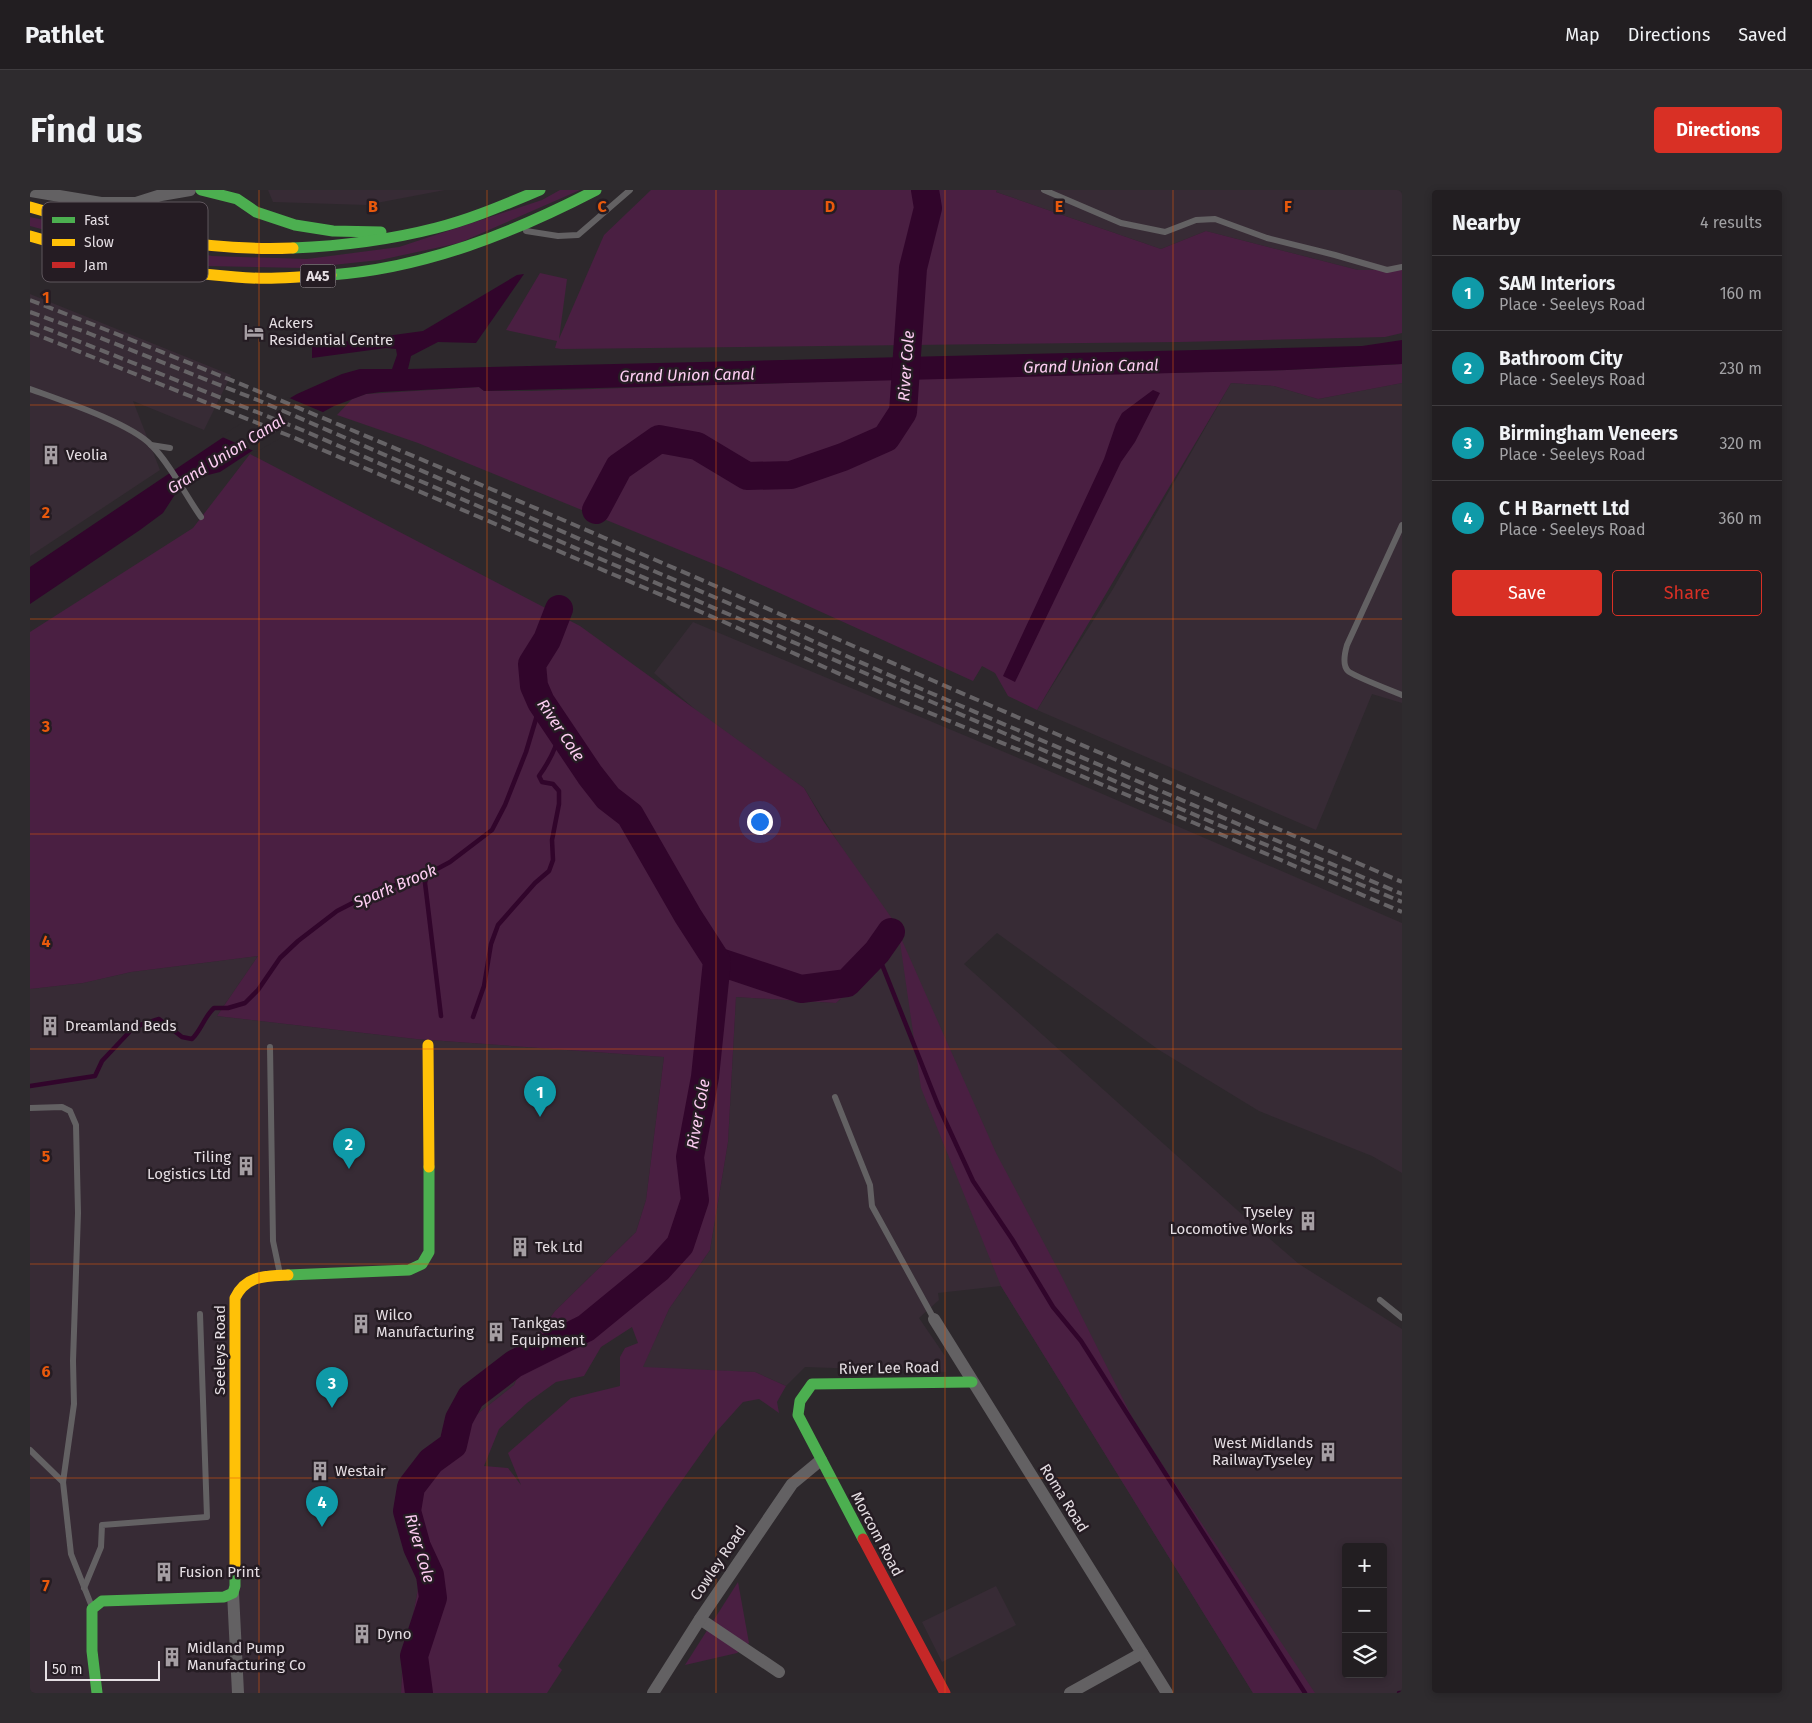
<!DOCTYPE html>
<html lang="en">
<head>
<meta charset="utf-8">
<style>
	:root { --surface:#221e21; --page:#2e2b2e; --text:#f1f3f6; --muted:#a2a2a5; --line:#3f3c3f; --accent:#d93025 }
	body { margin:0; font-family:"Fira Sans",sans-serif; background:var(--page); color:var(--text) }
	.controls { position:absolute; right:15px; bottom:15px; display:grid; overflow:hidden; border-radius:5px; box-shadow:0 2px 8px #0003 }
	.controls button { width:45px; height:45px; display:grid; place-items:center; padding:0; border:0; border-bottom:1px solid var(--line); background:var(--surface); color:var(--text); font:25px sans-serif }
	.scale { position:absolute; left:15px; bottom:12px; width:115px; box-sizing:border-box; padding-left:5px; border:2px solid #e5dee3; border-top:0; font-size:14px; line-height:18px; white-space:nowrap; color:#e5dee3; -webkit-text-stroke:4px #251c23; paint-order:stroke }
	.you { position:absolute; left:729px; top:631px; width:18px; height:18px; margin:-12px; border:4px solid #fff; border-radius:50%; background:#1a73e8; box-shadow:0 0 0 8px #1a73e833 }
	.badge { display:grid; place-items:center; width:32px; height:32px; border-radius:50%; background:var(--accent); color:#fff; font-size:16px; font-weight:700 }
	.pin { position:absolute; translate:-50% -41px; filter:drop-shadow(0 1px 2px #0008) }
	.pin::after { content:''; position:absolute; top:26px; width:18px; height:15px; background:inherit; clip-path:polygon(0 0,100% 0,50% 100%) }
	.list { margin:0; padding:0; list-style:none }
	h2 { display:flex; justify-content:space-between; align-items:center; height:65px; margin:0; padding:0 20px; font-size:21px }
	h2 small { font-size:16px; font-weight:400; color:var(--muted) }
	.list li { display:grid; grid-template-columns:32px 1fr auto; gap:15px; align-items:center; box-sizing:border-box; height:75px; padding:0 20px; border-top:1px solid var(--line) }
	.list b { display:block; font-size:19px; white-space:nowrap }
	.list p { margin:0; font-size:16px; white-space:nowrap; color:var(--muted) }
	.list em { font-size:16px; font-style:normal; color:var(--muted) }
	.actions { display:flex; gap:10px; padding:15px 20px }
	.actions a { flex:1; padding:11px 0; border:1px solid var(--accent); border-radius:5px; text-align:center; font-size:18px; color:var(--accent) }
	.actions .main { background:var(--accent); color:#fff }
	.icon { flex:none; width:28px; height:28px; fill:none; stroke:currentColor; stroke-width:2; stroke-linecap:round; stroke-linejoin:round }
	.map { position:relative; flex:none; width:1372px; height:1503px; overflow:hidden; border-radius:5px }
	header { display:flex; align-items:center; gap:30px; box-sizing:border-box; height:70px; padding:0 25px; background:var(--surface); border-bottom:1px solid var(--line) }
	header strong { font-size:24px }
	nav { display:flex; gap:28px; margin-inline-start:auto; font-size:18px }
	.intro { display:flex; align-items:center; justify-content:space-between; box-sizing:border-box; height:120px; padding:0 30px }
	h1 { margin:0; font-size:35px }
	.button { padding:12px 22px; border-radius:5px; background:var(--accent); color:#fff; font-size:18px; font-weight:700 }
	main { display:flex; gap:30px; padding:0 30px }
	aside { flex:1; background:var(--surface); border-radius:5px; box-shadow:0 2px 8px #0003 }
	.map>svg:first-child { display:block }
</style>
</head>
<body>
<header>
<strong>Pathlet</strong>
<nav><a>Map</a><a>Directions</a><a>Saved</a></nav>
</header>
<div class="intro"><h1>Find us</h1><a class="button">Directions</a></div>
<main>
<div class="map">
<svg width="1372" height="1503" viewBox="0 0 1372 1503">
	<rect width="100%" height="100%" fill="#2d282c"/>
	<g fill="#372b35" fill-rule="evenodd">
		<polygon points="238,0 415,0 336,15 243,12"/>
		<polygon points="967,0 1372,0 1372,80 1328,80 1176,41 1131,59 966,2"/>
		<polygon points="0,104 201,185 174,240 103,211 130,280 0,366"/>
		<polygon points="1201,193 1244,196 1288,209 1372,193 1372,513 1342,504 1286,640 1007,520 1083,399"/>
		<path d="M663 432 1003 574 1372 733V983L1342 966 1229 921 1129 860 967 743 934 774 1226 1037 1269 1074 1372 1139V1503H1223L971 1096 908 1103 909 1110 889 1128 915 1166 916 1182 775 1177 756 1196 725 1182 612 1178 639 1119 680 1060 698 952 706 807 806 813 870 751 774 598 678 531 624 483ZM1316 1357H1353V1484H1316Z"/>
		<polygon points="228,766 187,826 386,849 634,867 616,1010 606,1042 525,1121 506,1147 484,1195 421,1245 374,1337 384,1368 388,1399 372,1483 371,1503 0,1503 0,799 53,793 101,782"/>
		<polygon points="966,1396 986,1435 912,1472 892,1432"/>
	</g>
	<g fill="#4a1f42" fill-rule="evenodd">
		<polygon points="530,0 550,0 429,53 350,70 274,78 176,76 82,58 0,36 0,27 182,66 277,69 369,57 512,10"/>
		<polygon points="621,0 967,0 966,2 1131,59 1176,41 1328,80 1372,80 1372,143 1355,147 1150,152 531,159 525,158 527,151 476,140 510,83 537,89 529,149 574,45"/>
		<polygon points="1372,174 1372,193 1288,209 1244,196 1201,193 1007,520 978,506 965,483 952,476 943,491 701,381 388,253 307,225 322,209 336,204 449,197 454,201 500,201 849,190 1257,180"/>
		<path d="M220 264 550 436 774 598 794 632 863 730 966 963 1032 1087 1106 1235 1285 1503H1223L971 1096 891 898 870 752 806 813 706 807 698 952 680 1060 639 1119 613 1177 725 1182 756 1196 747 1212 749 1223 729 1209 713 1212 687 1241 636 1313 528 1476 532 1480 517 1503H371L372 1483 388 1399 384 1368 374 1337 388 1282 421 1245 484 1195 506 1147 525 1121 606 1042 616 1010 634 867 386 849 187 826 228 766 101 782 53 793 0 799V442L163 338ZM602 1137 608 1153 595 1158 590 1167V1196L541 1208 478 1263 491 1295 478 1278 454 1276 469 1239 497 1213 526 1192 554 1186 571 1157Z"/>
		<polygon points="708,1392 719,1453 707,1463 655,1475"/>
	</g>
	<g fill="#31052b">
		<polygon points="494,84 446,153 408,152 381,166 378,179 1332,156 1372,150 1372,174 1257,180 454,201 449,197 351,202 336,204 304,216 222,261 190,282 170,287 146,303 133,323 110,340 0,414 0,377 192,248 267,204 312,184 330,179 362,179 367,165 366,159 356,158 282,168 282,156 393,141 487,85"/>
		<polygon points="1123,200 1130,203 1105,252 1091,272 985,492 973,486 1074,269 1086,234 1092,223"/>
	</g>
	<polygon fill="#2d282c" points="257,207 295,223 226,262 190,246"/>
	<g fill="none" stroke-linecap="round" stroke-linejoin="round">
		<g stroke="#31052b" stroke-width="4.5">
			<polyline points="397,685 395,693 396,701 411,826"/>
			<polyline points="847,762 908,915 943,991 982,1049 1023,1117 1051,1151 1275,1503"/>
			<path d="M443 827 454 796 461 754 468 735 505 693 519 681 523 670 522 650 529 614V601L523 594 512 592 509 586C519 572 527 558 530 540"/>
			<path d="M0 896 65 886 72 871 104 837 129 829 152 847 162 849C172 839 174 827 184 818H198L215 813 228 800 250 768 268 751 307 721 346 701 392 687 420 672 462 640 475 615 496 562 511 512"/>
			<polyline points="1369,1503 1372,1503"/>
		</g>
		<g stroke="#31052b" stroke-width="28">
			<polyline points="566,320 589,277 629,249 667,256 717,286 761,285 813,267 856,248 873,222 883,78 898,18 895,0"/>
			<polyline points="687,771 771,799 817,793 847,762 861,742"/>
			<polyline points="389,1503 384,1466 403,1408 400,1385 387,1357 377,1321 381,1297 401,1271 423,1255 429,1229 441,1207 484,1174 556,1138 628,1079 650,1055 665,1010 660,967 675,887 687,771 658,726 600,625 578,608 560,585 511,512 504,496 502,474 517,450 529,419"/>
		</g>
		<g stroke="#636163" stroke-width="6">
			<polyline points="1014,0 1091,33 1135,42 1166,30 1185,29 1237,48 1305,65 1357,80 1372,77"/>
			<polyline points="496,41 528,46 548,45 600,0"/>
			<path d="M0 199C30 210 100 233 121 255 139 272 156 306 171 327"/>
			<polyline points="121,255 140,258"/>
			<path d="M1372 335 1317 455C1315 462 1312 475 1318 481 1323 486 1363 501 1372 505"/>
			<polyline points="240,857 243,1051 250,1084"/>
			<polyline points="805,907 840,995 842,1016 904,1129"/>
			<polyline points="0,918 32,917 40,921 46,935 48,1023 43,1171 44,1214 33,1292 41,1364 62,1417"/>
			<polyline points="1350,1110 1372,1128"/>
			<polyline points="0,1260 33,1292"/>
			<polyline points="54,1398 71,1357 72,1335 177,1327 170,1124"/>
		</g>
		<g stroke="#636163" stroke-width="12">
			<polyline points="0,1 71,13 106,13 131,5 160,0"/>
			<polyline points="904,1129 1137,1503"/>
			<polyline points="203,1403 208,1503"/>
			<polyline points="670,1429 749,1482"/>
			<polyline points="623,1503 670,1429 762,1294 791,1270"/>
			<polyline points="1040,1503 1112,1463"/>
		</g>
		<g stroke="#4caf50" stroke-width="11">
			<polyline points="171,0 207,9 226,22 265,35 303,41 351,42"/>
			<path d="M263 58C311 56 359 50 406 38 442 29 476 14 510 0"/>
			<path d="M301 85C395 78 483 43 566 0"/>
			<polyline points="258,1085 379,1080 392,1074 399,1062 399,977"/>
			<polyline points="833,1349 768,1225 770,1211 782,1194 942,1192"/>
			<polyline points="67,1503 62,1461 62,1419 72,1411 194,1407 203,1403 205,1396 205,1377"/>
		</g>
		<g stroke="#ffc107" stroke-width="11">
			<path d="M0 17C86 42 173 62 263 58"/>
			<path d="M0 46C68 66 135 82 206 87 238 90 270 87 301 85"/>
			<polyline points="398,855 399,977"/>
			<path d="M205 1377V1108C216 1085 236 1086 258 1085"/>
		</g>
		<polyline stroke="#c62828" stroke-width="11" points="833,1349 915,1503"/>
		<g stroke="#666366" stroke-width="4" stroke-dasharray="10 5" stroke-linecap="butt">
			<path d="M0 110C305 228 604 361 904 491 1060 559 1216 625 1372 692"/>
			<polyline points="0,122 58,143 230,211 698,413 868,489 1372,704"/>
			<polyline points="0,132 272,240 1101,598 1372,712"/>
			<polyline points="0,142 260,246 692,431 852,503 1162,632 1372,722"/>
		</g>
	</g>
	<path fill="none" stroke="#e8590c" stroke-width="1" stroke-opacity="0.55" d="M229 0V1503M457 0V1503M686 0V1503M915 0V1503M1143 0V1503M0 215H1372M0 429H1372M0 644H1372M0 859H1372M0 1074H1372M0 1288H1372"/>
	<defs>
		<symbol id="hotel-bare" viewBox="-9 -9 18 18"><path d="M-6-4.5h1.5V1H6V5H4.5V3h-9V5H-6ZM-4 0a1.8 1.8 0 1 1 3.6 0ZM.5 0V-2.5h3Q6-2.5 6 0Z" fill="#a59ea3" stroke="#251c23" stroke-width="2.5" paint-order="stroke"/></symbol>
		<symbol id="building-bare" viewBox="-9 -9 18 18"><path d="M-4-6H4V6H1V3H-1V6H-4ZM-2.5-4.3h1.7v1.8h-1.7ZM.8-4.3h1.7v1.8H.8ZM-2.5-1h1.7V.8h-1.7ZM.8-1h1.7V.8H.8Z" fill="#a59ea3" stroke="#251c23" stroke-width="2.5" paint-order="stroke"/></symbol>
	</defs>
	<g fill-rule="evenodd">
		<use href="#hotel-bare" x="210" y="128" width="28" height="28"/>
		<use href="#building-bare" x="7" y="251" width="28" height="28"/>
		<use href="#building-bare" x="6" y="822" width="28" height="28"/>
		<use href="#building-bare" x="202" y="962" width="28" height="28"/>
		<use href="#building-bare" x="1264" y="1017" width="28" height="28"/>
		<use href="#building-bare" x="476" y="1043" width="28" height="28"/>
		<use href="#building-bare" x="317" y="1120" width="28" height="28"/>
		<use href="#building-bare" x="452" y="1128" width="28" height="28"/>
		<use href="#building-bare" x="1284" y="1248" width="28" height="28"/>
		<use href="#building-bare" x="276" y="1267" width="28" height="28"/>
		<use href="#building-bare" x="120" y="1368" width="28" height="28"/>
		<use href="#building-bare" x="318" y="1430" width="28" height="28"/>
		<use href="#building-bare" x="128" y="1453" width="28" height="28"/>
	</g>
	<g text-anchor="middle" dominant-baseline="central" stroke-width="5" stroke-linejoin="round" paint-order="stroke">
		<rect fill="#251c23" stroke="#aba4a9" stroke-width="1" x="270.5" y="74.5" width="35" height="23" rx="4"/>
		<g font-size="14" font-weight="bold" fill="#e5dee3">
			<text x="288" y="86">A45</text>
		</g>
		<g font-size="15" fill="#e5dee3" stroke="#251c23" text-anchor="start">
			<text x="239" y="133">Ackers<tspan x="239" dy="17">Residential Centre</tspan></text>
			<text x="36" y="265">Veolia</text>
			<text x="35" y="836">Dreamland Beds</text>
			<text x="201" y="967" text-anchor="end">Tiling<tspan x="201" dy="17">Logistics Ltd</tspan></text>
			<text x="1263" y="1022" text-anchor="end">Tyseley<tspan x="1263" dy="17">Locomotive Works</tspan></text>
			<text x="505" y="1057">Tek Ltd</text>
			<text x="346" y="1125">Wilco<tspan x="346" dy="17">Manufacturing</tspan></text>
			<text x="481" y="1133">Tankgas<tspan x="481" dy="17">Equipment</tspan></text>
			<text x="1283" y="1253" text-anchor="end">West Midlands<tspan x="1283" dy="17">RailwayTyseley</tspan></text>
			<text x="305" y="1281">Westair</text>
			<text x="149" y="1382">Fusion Print</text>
			<text x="347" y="1444">Dyno</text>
			<text x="157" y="1458">Midland Pump<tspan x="157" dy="17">Manufacturing Co</tspan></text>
		</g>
		<g font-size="15" fill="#e5dee3" stroke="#251c23">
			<text transform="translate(190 1160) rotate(-90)">Seeleys Road</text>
			<text transform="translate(859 1178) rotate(-1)">River Lee Road</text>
			<text transform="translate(1034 1308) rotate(58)">Roma Road</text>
			<text transform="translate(847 1344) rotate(62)">Morcom Road</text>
			<text transform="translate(688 1373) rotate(-56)">Cowley Road</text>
		</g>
		<g font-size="16" font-style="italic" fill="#fecef3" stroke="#251c23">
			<text transform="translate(876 176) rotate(-86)">River Cole</text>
			<text transform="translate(1061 176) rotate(-1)">Grand Union Canal</text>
			<text transform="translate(657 185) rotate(-1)">Grand Union Canal</text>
			<text transform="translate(196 264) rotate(-32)">Grand Union Canal</text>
			<text transform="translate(531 540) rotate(56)">River Cole</text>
			<text transform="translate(365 696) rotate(-23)">Spark Brook</text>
			<text transform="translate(668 924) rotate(-80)">River Cole</text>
			<text transform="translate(390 1358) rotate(74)">River Cole</text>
		</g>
	</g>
	<rect x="12" y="12" width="166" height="80" rx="8" fill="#251c23" stroke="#5f565d" stroke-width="1"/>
	<rect x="22" y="27" width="23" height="6" fill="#4caf50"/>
	<rect x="22" y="49" width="23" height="7" fill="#ffc107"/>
	<rect x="22" y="72" width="23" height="6" fill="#c62828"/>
	<g font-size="14" fill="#e5dee3">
		<text x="54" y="35">Fast</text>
		<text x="54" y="57">Slow</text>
		<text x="54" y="80">Jam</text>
	</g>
	<g font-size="16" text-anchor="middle" font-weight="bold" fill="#e8590c" stroke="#251c23" stroke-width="5" stroke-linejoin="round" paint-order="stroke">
		<text x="343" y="22">B</text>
		<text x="572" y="22">C</text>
		<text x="800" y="22">D</text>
		<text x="1029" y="22">E</text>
		<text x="1258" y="22">F</text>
		<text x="16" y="113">1</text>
		<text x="16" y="328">2</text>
		<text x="16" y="542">3</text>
		<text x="16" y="757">4</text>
		<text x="16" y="972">5</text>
		<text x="16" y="1187">6</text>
		<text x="16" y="1401">7</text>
	</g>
</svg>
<div class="controls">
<button>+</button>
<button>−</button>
<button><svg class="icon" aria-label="layers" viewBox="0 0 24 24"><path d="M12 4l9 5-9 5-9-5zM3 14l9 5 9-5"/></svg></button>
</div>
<div class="scale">50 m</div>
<div class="you"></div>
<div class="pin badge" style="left:510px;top:927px;background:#0f9aa8">1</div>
<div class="pin badge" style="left:319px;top:979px;background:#0f9aa8">2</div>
<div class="pin badge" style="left:302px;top:1218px;background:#0f9aa8">3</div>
<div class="pin badge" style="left:292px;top:1337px;background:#0f9aa8">4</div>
</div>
<aside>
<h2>Nearby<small>4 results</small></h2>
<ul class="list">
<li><span class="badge" style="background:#0f9aa8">1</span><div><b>SAM Interiors</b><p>Place · Seeleys Road</p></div><em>160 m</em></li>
<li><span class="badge" style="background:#0f9aa8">2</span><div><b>Bathroom City</b><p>Place · Seeleys Road</p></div><em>230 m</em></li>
<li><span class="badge" style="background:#0f9aa8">3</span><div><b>Birmingham Veneers</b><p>Place · Seeleys Road</p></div><em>320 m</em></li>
<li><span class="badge" style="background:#0f9aa8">4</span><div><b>C H Barnett Ltd</b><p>Place · Seeleys Road</p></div><em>360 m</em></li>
</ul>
<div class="actions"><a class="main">Save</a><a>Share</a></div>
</aside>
</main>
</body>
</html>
